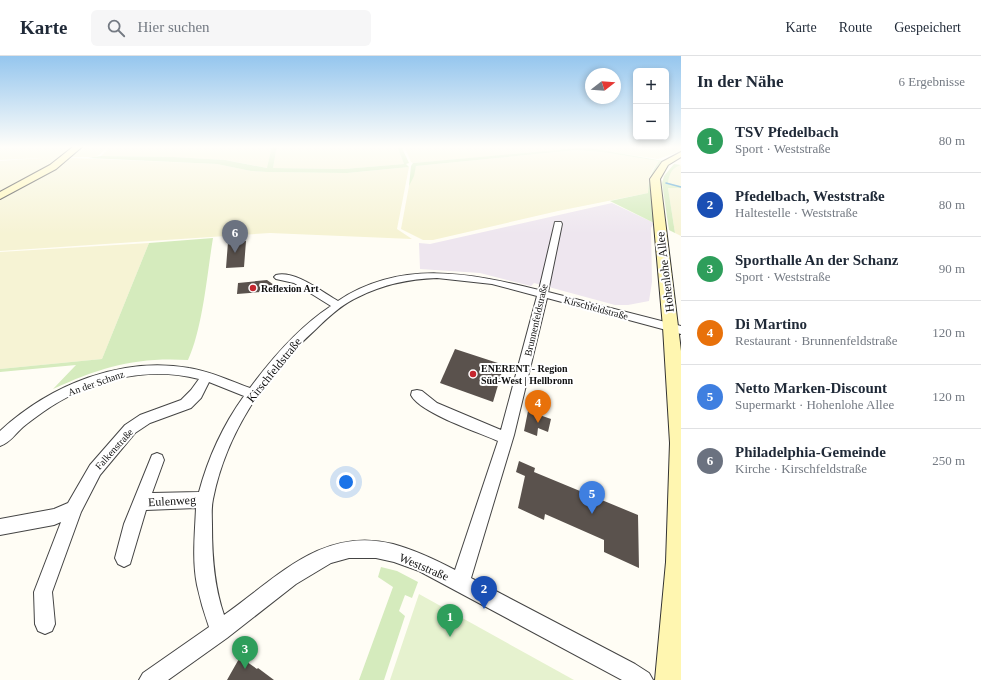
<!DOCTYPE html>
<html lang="de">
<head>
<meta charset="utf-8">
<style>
	:root { --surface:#fff; --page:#f6f6f7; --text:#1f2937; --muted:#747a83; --line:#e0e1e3; --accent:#2563eb }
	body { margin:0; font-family:"Times New Roman",serif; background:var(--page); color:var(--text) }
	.controls { position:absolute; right:12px; top:12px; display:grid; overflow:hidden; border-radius:6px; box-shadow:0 2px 6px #0003 }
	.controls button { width:36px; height:36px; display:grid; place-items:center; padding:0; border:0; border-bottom:1px solid var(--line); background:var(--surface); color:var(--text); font:20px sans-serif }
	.compass { position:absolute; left:585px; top:12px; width:36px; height:36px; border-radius:50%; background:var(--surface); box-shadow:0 2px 6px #0003; rotate:73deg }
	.you { position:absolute; left:346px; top:426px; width:14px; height:14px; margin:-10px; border:3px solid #fff; border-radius:50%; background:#1a73e8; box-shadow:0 0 0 6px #1a73e833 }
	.badge { display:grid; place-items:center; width:26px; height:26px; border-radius:50%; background:var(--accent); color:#fff; font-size:13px; font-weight:700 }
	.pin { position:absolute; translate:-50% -33px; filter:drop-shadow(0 1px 2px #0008) }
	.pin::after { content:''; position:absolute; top:21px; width:14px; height:12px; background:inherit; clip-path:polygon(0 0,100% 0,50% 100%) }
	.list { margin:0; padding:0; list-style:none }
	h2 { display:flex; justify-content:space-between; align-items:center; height:52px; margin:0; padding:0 16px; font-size:17px }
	h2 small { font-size:13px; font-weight:400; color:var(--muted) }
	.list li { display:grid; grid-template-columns:26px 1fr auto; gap:12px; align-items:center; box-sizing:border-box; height:64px; padding:0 16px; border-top:1px solid var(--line) }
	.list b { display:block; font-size:15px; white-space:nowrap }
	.list p { margin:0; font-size:13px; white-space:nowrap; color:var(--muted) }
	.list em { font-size:13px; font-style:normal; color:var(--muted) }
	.icon { flex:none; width:22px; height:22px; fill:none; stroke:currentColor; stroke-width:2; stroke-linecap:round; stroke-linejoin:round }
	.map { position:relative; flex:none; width:681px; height:624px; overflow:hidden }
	header { display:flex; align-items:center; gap:24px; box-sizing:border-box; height:56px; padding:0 20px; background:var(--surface); border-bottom:1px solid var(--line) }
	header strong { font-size:19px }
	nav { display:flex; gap:22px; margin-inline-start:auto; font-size:14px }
	.search { width:280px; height:36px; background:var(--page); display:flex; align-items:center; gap:10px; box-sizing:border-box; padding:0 14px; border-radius:6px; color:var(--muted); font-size:15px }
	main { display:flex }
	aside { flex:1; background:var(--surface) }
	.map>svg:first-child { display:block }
</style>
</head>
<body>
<header>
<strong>Karte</strong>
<div class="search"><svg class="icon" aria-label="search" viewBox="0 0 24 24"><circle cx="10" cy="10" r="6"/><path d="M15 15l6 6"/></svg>Hier suchen</div>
<nav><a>Karte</a><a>Route</a><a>Gespeichert</a></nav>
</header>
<main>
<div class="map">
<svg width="681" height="624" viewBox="0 0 681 624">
	<rect width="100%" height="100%" fill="#fffdf5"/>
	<polygon fill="#eee6ef" points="612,147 654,167 651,172 652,226 649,245 628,249 615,249 534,227 531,230 480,217 420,213 419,187 430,188"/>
	<g fill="#f6f3d4">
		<polygon points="0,90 77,91 46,113 7,134 0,135 0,105 42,102 0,104"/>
		<polygon points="86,90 109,90 99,99 95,101 71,101"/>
		<polygon points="111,90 272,90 268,112 225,104 174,101 101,100"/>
		<polygon points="277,90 397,90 404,108 344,113 273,112"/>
		<polygon points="404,90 587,90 590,92 413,107 411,106"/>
		<polygon points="590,90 681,90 681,95 658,103 598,94"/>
		<polygon points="577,94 602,96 659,105 653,113 649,123 648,137 558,155 433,184 423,184 401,173 409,130 416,110"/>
		<polygon points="72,102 217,108 251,115 268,116 347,117 409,111 397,173 412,183 270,177 0,195 0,143 38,122 66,104"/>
		<polygon points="677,109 681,110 681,130 668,127 669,118"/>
		<polygon points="668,132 681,132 681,180 675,177"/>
		<polygon points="149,187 102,303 0,313 0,196"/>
	</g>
	<g fill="#d5ebbd">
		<polygon points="272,90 277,90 273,112 344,113 404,108 397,90 401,90 409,107 406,108 409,111 347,117 268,116 251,115 217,108 88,102 101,100 174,101 225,104 267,112"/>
		<path d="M581 92H590L663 105 656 113 652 123 654 167 610 145 648 137C649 122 651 117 659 105L602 96 577 94 416 110 414 120 409 130 411 110 413 107Z"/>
		<path d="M674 108 681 109C673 111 669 117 668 127L681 130V132H668L675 177 669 174 662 127 664 120Z"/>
		<path d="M213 182C207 218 203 271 188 304 135 301 101 311 53 333L76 309 0 316V313L102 303 149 187Z"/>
		<polygon points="381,511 397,515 418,526 412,542 405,539 399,555 405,560 384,624 359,624 393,531 378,521"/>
	</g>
	<polygon fill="#e6f2cf" points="419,538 574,624 390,624"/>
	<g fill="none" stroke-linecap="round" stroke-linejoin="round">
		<polyline stroke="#3f96cf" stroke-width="1.5" points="666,127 681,131"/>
	</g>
	<g fill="#5a524d">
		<polygon points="233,184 246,185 244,211 226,212 228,186 232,186"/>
		<polygon points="267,224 274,229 274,235 237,238 238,227"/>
		<polygon points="455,293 504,309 493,346 440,327"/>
		<polygon points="528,355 551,363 548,376 538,372 537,380 524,375"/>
		<polygon points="519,405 535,412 534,416 638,459 639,512 604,496 604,484 545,458 544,464 518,452 525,420 516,416"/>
		<polygon points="240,601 257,613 258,612 274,624 227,624"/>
	</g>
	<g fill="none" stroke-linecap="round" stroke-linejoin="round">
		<defs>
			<path id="street" d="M555 166H561L562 168 548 236 681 270V278L547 242 514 379 471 522 635 608 649 617 653 624H622L419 515 394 506 376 502H349L331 507 296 528 227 582 168 624H139L143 617 209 571C204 557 200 543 197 529 192 504 195 477 196 452L146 454 130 508 124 511 118 508 115 502 124 468 152 399 157 397 162 399 164 404 152 437 199 436C208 402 223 369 244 340L209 326 201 342 191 352 150 367 135 377 100 419 81 456 52 536 55 568 52 575 45 578 38 575 35 568 34 536 61 466 54 469 0 479V463L54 453 68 447 90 409 125 369 140 359 181 344 191 334 199 323C145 309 87 325 43 356 36 361 29 366 23 371 16 377 10 387 0 390V375C50 329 121 300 189 312 210 315 230 325 250 332 273 301 299 271 331 250L294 227 276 223 274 221 276 219C295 214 322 236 338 245 401 203 470 217 539 234ZM437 222 492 228 537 240 501 374 437 347 422 335 417 334 412 335 411 339C420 357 478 376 498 385L455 514C436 504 415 494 393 488 322 470 277 522 224 559 214 530 212 501 212 470 212 461 211 452 213 443 226 377 266 318 315 274 327 262 342 248 358 241 384 228 409 223 437 222Z"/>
			<g id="secondary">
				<polygon points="74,90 83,90 56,113 0,143 0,136 50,109"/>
				<polygon points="681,96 681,101 668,109 660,123 681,295 681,624 655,624 666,506 670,387 663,271 650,123 662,106"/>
			</g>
		</defs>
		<use href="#street" stroke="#444" stroke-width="2"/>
		<use href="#secondary" stroke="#333" stroke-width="2"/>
		<use href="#street" fill="#fff" fill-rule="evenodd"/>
		<use href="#secondary" fill="#fff6b0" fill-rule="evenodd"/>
	</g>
	<linearGradient id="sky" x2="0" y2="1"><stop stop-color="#95c6ee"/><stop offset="0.51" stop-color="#fffefa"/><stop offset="1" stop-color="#fffefa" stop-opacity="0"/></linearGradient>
	<rect width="681" height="178" fill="url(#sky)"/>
	<g fill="#c4262e" stroke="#fff" stroke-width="1.5">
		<circle cx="253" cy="232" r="4"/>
		<circle cx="473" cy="318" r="4"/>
	</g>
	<g text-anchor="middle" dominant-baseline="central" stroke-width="4" stroke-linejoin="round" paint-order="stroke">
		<g font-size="10" font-weight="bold" fill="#111" stroke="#fff" text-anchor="start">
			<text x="261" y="232">Reflexion Art</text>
			<text x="481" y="312">ENERENT - Region<tspan x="481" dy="12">Süd-West | Hellbronn</tspan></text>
		</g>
		<g font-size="10" fill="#111" stroke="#fff">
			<text transform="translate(596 252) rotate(15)">Kirschfeldstraße</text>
			<text transform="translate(536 264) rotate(-77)">Brunnenfeldstraße</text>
			<text transform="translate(96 327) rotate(-19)">An der Schanz</text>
			<text transform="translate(114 393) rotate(-48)">Falkenstraße</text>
		</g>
		<g font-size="12" fill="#111" stroke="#fff">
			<text transform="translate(665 216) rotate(-97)">Hohenlohe Allee</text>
			<text transform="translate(274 314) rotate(-51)">Kirschfeldstraße</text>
			<text transform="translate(172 445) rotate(-3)">Eulenweg</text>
			<text transform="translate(424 511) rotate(23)">Weststraße</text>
		</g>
	</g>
</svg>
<div class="controls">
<button>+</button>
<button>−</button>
</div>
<svg class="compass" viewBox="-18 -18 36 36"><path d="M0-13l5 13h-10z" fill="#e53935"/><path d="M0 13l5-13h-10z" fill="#747a83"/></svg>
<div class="you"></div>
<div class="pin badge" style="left:450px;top:581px;background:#2e9e5b">1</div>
<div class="pin badge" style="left:484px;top:553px;background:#1a4fb4">2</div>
<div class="pin badge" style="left:245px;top:613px;background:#2e9e5b">3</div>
<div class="pin badge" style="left:538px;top:367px;background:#e8710a">4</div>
<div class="pin badge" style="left:592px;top:458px;background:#3f7fe0">5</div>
<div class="pin badge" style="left:235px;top:197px;background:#6b7280">6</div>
</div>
<aside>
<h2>In der Nähe<small>6 Ergebnisse</small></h2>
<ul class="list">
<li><span class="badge" style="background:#2e9e5b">1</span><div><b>TSV Pfedelbach</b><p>Sport · Weststraße</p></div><em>80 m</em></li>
<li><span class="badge" style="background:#1a4fb4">2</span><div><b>Pfedelbach, Weststraße</b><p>Haltestelle · Weststraße</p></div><em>80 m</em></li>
<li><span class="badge" style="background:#2e9e5b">3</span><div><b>Sporthalle An der Schanz</b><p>Sport · Weststraße</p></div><em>90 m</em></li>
<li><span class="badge" style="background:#e8710a">4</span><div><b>Di Martino</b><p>Restaurant · Brunnenfeldstraße</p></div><em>120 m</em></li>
<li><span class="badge" style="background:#3f7fe0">5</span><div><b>Netto Marken-Discount</b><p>Supermarkt · Hohenlohe Allee</p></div><em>120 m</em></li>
<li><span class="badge" style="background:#6b7280">6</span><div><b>Philadelphia-Gemeinde</b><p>Kirche · Kirschfeldstraße</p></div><em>250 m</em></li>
</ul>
</aside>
</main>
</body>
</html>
